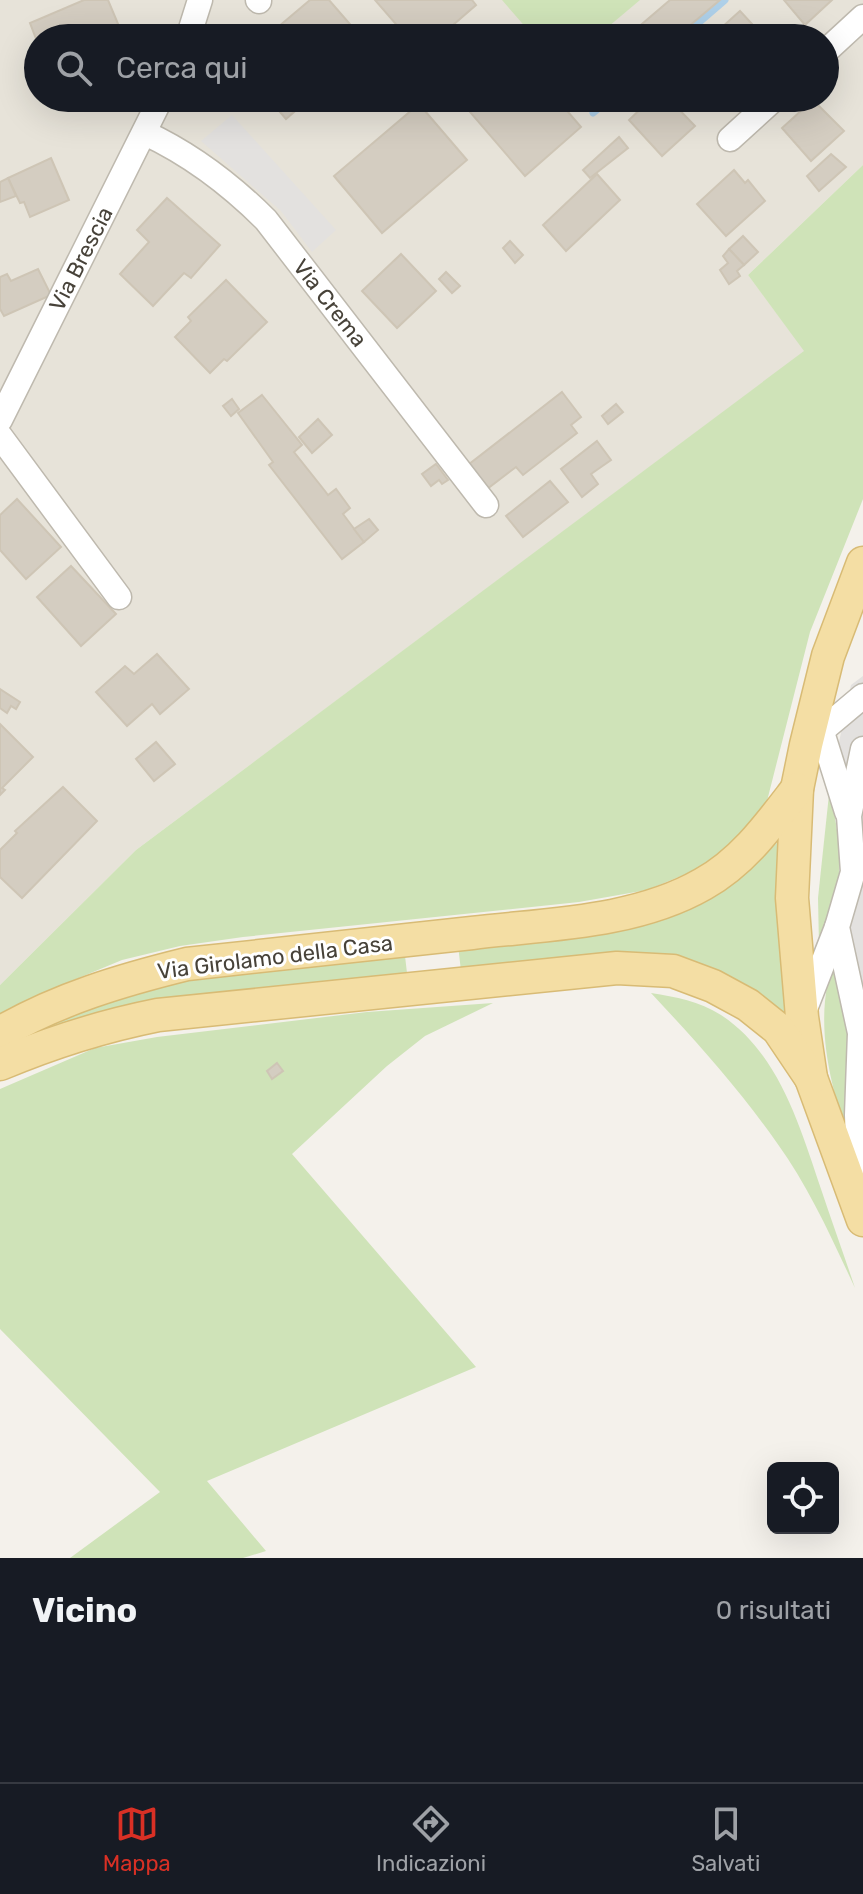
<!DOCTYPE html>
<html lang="it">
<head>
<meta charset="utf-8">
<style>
	:root { --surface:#171b24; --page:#242831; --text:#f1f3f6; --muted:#9ea1a6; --line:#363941; --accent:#d93025 }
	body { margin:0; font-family:Rubik,sans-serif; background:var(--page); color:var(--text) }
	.controls { position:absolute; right:24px; bottom:24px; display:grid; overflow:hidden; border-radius:12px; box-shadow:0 8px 32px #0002 }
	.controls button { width:72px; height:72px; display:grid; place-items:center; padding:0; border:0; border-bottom:2px solid var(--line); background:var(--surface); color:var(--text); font:40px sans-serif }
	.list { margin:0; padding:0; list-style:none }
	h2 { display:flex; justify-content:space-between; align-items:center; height:104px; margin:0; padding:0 32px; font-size:34px }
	h2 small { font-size:26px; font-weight:400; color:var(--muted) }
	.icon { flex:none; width:44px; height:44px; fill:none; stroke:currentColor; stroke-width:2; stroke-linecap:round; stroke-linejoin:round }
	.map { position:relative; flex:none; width:863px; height:1558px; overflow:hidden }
	.search { position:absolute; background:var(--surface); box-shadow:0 8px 32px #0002; left:24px; right:24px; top:24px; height:88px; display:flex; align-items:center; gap:20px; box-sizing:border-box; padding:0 28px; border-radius:44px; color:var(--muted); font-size:30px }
	.sheet { height:224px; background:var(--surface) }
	nav { display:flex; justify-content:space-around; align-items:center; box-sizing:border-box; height:112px; border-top:2px solid var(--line); background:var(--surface); font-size:22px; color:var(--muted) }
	nav a { display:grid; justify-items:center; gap:4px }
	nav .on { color:var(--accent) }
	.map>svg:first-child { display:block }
</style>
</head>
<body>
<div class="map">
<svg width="863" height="1558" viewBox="0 0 863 1558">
	<rect width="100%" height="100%" fill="#f4f1eb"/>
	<path fill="#e7e3d9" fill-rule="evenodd" d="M0 0H863V165L748 275 805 351 136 850 0 985ZM38 38H825V98H38Z"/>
	<g fill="#cfe3b8">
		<polygon points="502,0 640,0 602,32 608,38 535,38"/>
		<polygon points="863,165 863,499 810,632 767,801 745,832 698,869 647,890 579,902 243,937 180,946 122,960 57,987 0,1016 0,985 136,850 804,351 748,275"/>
		<polygon points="830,785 841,856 837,891 819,946 818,898"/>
		<polygon points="779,841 778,912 787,1021 756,991 743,983 689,960 461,971 458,945 753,865"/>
		<path d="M838 950 850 1028 845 1102 850 1146C830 1082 810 1015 838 950Z"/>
		<polygon points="405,956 407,973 216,994 20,1039 62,1019 162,981"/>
		<path d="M651 993C676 997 699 1001 721 1015 779 1053 800 1127 821 1189 832 1222 844 1255 855 1288 832 1239 809 1187 777 1143 740 1090 695 1040 651 993Z"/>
		<polygon points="493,1003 425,1036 387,1066 292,1154 476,1367 207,1481 266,1551 243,1558 70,1558 160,1492 0,1329 0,1089 95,1048 157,1037 367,1012"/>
	</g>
	<g fill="#e3e1df">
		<polygon points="232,115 336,230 312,252 281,211 201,141"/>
		<polygon points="863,676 863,1108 845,1102 850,1028 837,891 841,856 830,785 851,685"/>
	</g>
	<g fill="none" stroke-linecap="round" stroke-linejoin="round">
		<g stroke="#aed0e9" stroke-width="7">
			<polyline points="681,38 725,0"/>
			<polyline points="593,113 611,98"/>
		</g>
	</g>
	<g fill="#d4cdc1" stroke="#cec5b5" stroke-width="2">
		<polygon points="84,0 108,0 121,31 103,38 38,38 38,44 30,23"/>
		<polygon points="310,0 329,0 362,38 265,38"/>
		<polygon points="375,0 472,0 476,5 438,38 408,38"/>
		<polygon points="670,0 720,0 675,38 641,38 635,30"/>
		<polygon points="784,0 832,0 805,25"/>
		<polygon points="740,11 765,38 710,38"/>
		<polygon points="268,98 310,98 286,119"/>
		<polygon points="458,98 556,98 581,127 525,176"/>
		<polygon points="662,98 668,98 695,126 662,156 629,120 650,100 655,105"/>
		<polygon points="813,100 844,131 811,161 782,128"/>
		<polygon points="419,104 467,160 382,233 334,176"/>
		<polygon points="619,137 628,148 590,178 583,170"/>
		<polygon points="831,154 846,167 819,191 807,176"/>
		<polygon points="51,158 69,200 30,217 24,202 20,203 8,178"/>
		<polygon points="734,170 745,183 748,180 765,201 726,236 697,204"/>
		<polygon points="597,174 620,200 566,251 543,225"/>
		<polygon points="8,178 16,196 0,202 0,182"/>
		<polygon points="167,198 220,245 191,278 184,273 153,306 120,274 149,242 137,230"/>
		<polygon points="743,236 758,252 744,265 729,249"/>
		<polygon points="510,241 523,255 515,263 503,248"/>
		<polygon points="729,249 744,265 737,271 740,276 729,284 720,270 728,263 723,256"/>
		<polygon points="401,254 436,291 397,328 362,291"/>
		<polygon points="38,269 51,295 4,316 0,309 0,277 7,274 11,281"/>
		<polygon points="446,272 460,286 452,293 439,279"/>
		<polygon points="226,280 267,322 227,361 224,359 210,373 175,337 191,321 188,317"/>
		<polygon points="562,392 581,417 571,425 577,433 523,475 516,467 487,489 468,465"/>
		<polygon points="262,395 302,445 294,452 325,491 328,495 336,489 350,508 343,514 364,542 342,559 269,465 273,462 238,413"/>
		<polygon points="232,399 239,409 231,416 223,406"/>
		<polygon points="616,404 623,412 608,424 602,416"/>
		<polygon points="318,419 332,435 312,453 299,437"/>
		<polygon points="597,441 611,460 591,474 598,484 582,497 561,469"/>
		<polygon points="436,464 448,480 442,484 439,480 431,486 422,474"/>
		<polygon points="550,481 568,502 523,537 506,516"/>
		<polygon points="17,499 61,547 26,579 0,550 0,515"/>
		<polygon points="369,519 378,530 364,542 354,529"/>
		<polygon points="71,566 116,614 81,646 37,597"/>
		<polygon points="157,654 189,689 160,714 152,704 127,726 96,692 125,666 134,674"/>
		<polygon points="0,689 20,702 16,709 11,706 7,713 0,708"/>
		<polygon points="0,724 33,757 2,788 5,790 0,795"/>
		<polygon points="156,742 175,764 154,781 136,759"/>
		<polygon points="63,787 97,821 22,898 0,877 0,850 17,833 15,831"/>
		<polygon points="277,1063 283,1071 272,1079 267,1071"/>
	</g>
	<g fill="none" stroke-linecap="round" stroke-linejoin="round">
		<defs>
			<g id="minor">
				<polyline points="258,0 259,1"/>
				<polyline points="188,38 200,0"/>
				<polyline points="825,52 863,17"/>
				<path d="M145 133C190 154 231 185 266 220L486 505"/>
				<polyline points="730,139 775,98"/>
				<polyline points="0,420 161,98"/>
				<polyline points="0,436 119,597"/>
				<polyline points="815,710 847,812"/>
				<polyline points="813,738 863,696"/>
				<polyline points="803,1014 837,927"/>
				<polyline points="860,1192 857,1115 860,1033 837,927 853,872 849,816 863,749"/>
			</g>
			<g id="major">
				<polyline points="863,563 828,656 806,745 797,789 792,898 802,1017 811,1078 863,1220"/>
				<path d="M0 1033C58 999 122 980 187 964 282 954 377 944 472 933 548 924 635 923 703 884 743 862 770 824 797 789"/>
				<path d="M0 1064C52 1042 103 1026 158 1015L617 968 673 971 713 986 748 1005 778 1029 811 1078"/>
			</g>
		</defs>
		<use href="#minor" stroke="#beb9ae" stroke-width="27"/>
		<use href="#major" stroke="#d8bb75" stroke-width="35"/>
		<use href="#minor" stroke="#fff" stroke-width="24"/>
		<use href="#major" stroke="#f4dea4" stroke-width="32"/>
	</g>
	<g text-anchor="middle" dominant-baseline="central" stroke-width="6" stroke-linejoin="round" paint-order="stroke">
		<g font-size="22" fill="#474239" stroke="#fff">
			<text transform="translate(81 259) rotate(-63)">Via Brescia</text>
			<text transform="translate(330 303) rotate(52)">Via Crema</text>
			<text transform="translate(275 957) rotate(-7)">Via Girolamo della Casa</text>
		</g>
	</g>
</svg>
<div class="controls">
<button><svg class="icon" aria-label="locate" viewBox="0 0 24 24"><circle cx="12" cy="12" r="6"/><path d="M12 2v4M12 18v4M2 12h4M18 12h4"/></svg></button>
</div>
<div class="search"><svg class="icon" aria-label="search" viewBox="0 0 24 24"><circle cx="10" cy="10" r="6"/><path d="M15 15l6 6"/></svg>Cerca qui</div>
</div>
<section class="sheet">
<h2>Vicino<small>0 risultati</small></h2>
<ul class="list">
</ul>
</section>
<nav>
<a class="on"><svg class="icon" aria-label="map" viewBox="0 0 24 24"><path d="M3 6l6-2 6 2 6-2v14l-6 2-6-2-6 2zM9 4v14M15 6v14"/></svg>Mappa</a>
<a><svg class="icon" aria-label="directions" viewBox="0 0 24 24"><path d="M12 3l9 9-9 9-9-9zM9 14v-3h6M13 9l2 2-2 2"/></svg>Indicazioni</a>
<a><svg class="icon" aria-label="saved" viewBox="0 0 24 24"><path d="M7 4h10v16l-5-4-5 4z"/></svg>Salvati</a>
</nav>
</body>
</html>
